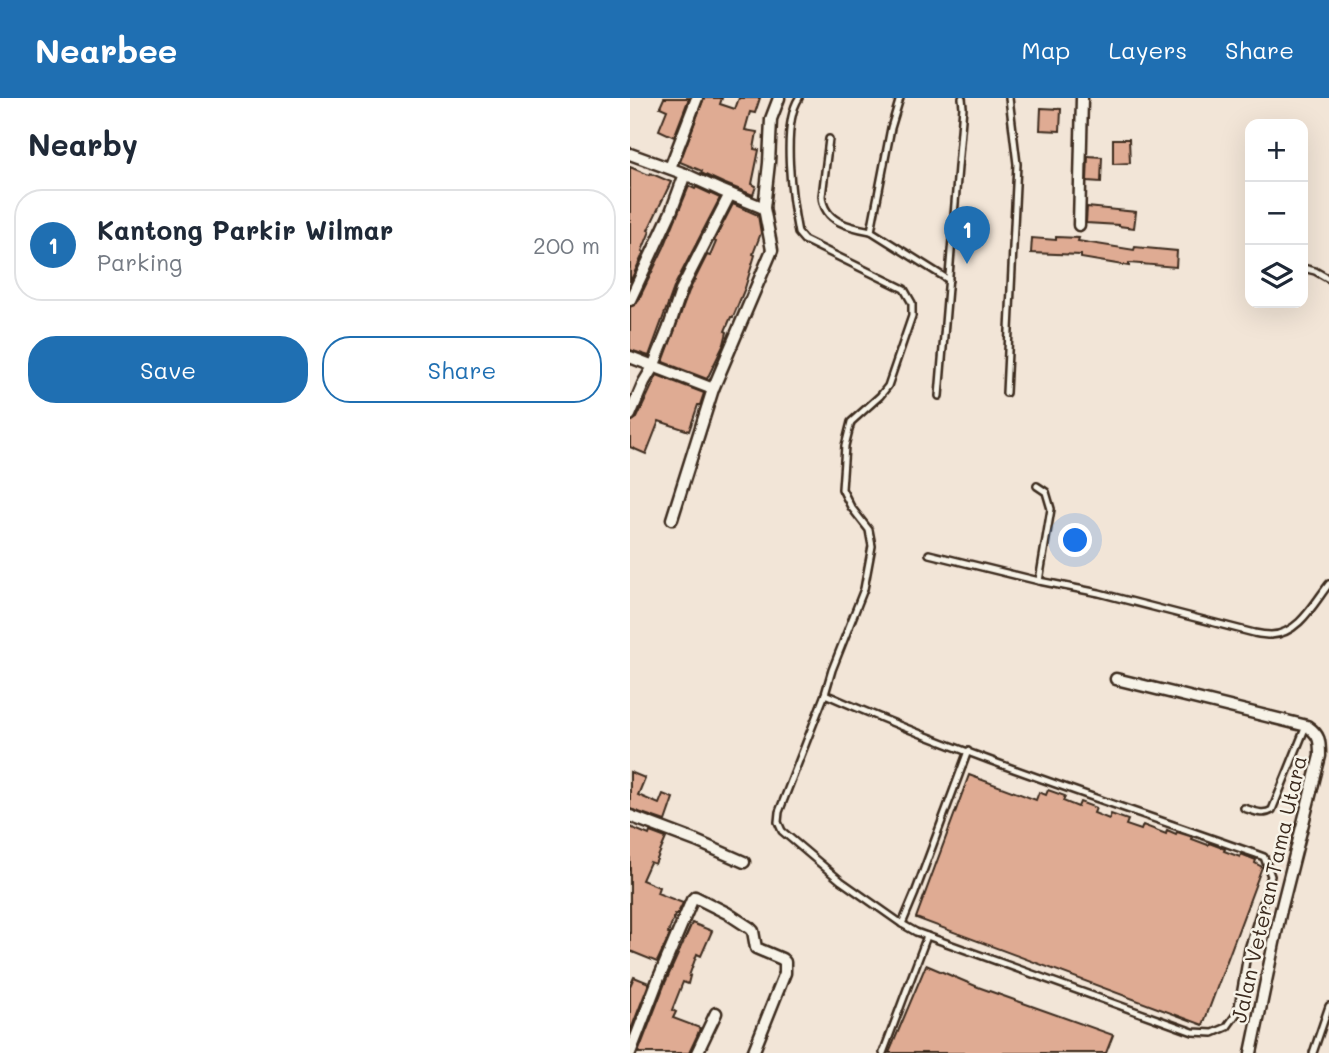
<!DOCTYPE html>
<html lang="en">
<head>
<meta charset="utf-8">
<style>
	:root { --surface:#fff; --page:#f2f2f3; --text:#1f2937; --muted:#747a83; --line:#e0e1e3; --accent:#1f6fb2 }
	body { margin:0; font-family:Mali,sans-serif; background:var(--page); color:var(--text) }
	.controls { position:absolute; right:21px; top:21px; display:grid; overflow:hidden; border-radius:14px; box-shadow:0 7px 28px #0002 }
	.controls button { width:63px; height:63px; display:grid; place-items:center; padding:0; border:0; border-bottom:2px solid var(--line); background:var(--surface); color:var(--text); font:35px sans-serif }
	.you { position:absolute; left:446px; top:443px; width:24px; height:24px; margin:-18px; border:5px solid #fff; border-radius:50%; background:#1a73e8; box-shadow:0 0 0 10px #1a73e833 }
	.badge { display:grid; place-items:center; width:46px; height:46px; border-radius:50%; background:var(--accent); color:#fff; font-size:23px; font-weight:700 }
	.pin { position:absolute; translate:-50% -58px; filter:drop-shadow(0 2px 4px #0008) }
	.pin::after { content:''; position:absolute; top:37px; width:24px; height:21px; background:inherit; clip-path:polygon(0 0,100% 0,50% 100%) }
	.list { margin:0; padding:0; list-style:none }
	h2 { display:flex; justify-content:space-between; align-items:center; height:91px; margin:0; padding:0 28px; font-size:30px }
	h2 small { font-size:23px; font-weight:400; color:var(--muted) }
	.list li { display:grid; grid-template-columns:46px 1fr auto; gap:21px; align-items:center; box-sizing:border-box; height:112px; margin:0 14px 14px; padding:0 14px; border:2px solid var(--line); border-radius:28px }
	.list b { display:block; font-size:26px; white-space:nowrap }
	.list p { margin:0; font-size:23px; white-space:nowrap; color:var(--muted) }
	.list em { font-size:23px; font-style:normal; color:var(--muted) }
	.actions { display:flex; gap:14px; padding:21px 28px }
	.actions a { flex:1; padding:16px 0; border:2px solid var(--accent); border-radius:28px; text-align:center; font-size:24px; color:var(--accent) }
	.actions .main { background:var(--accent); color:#fff }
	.icon { flex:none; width:38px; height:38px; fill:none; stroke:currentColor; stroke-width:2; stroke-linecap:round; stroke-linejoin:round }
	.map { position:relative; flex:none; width:699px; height:955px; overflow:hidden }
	header { display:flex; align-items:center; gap:42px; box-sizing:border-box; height:98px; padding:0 35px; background:var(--accent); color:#fff }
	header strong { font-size:33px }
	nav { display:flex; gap:38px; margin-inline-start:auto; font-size:24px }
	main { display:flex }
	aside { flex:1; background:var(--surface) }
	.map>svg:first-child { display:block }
</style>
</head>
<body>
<header>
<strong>Nearbee</strong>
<nav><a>Map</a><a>Layers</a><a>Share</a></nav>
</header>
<main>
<aside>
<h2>Nearby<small></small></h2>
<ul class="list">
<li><span class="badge">1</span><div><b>Kantong Parkir Wilmar</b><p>Parking</p></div><em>200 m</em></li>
</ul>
<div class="actions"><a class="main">Save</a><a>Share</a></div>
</aside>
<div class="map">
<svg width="699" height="955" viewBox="0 0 699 955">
	<rect width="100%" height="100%" fill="#f2e5d7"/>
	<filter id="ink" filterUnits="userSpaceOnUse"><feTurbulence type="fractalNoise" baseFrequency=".0143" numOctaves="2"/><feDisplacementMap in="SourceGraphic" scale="14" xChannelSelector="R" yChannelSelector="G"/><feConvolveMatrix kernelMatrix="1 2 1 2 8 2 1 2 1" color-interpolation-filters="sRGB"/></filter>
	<g filter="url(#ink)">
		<g fill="#dfab93" stroke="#3b2a1e" stroke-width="2">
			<polygon points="34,0 59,0 44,39 29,32 37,12 30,9"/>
			<polygon points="74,0 92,0 90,6 105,11 109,0 130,0 125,15 120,14 115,32 127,34 124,51 129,52 122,86 126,88 123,97 93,85 71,75 72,73 50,64"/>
			<polygon points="411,10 431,11 430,33 410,32"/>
			<polygon points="483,41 499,41 500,65 483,66"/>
			<polygon points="458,58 472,59 471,84 457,83"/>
			<polygon points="0,69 19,77 20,75 41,84 18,132 20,133 12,153 14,154 0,184"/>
			<polygon points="59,88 65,91 66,89 90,100 45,187 19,258 0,252 0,209 7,205 34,149"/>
			<polygon points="103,106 128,117 131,135 123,156 125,157 115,190 103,219 101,219 95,233 97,234 94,246 77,281 33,264 59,193 77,157 80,158 86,144 84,143"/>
			<polygon points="457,109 506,114 504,130 489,128 489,127 456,125"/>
			<polygon points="426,139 449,140 448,143 504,152 505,149 547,153 546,169 499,165 499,168 451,160 451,157 401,155 402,140 426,142"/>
			<polygon points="27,277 74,295 70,307 68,307 59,333 29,323 16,356 0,349 0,324 7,320"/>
			<polygon points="0,674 15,680 8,697 29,706 33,696 43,700 35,723 0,711"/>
			<polygon points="339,677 406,702 409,694 416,697 418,692 435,698 433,703 448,709 450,704 466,710 464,715 479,721 481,716 498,722 496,727 511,732 513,727 536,736 537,732 546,736 547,734 563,739 562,741 578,747 579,745 595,751 594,753 610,759 611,756 626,762 625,765 632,769 573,927 286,820"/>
			<polygon points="0,729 19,737 20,734 36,740 25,766 20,764 12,782 29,789 27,795 53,805 47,817 45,817 38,835 40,836 27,864 0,853"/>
			<polygon points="62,825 82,833 71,858 67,856 59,878 60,878 58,886 53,884 42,912 46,914 43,920 70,930 67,938 59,955 8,955 35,885"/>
			<polygon points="296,867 348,889 483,937 476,955 259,955"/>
			<polygon points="4,879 19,885 0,934 0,888"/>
		</g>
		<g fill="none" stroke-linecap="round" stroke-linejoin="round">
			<defs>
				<g id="service">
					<path d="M169 0C151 27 162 104 168 135L174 142 274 191 282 205V218L258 288 250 298 221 324 215 348 212 391 221 409 239 432 242 448 234 491 202 572 195 596C335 658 482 705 626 756L634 759 641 778 618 851 607 915 597 929 583 935 563 934 286 834 272 826 285 795 338 653"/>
					<polyline points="270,0 261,30 241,133 319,182"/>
					<path d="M199 41 192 98C194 124 219 129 241 133"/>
					<polyline points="673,170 685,173 699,181"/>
					<polyline points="376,295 387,66 379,0"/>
					<polyline points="309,298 333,9 332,0"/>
					<polyline points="407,388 416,394 421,411 409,483"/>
					<path d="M299 456 409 483 469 495 624 535C629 536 636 537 641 537 669 536 684 505 699 486"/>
					<polyline points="195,596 149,714 148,724 152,733 211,783 272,826"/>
					<path d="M614 710C624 713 633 718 642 712L676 628"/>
					<polyline points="253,955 297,838"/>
					<polyline points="683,955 699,908"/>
				</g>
				<g id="minor">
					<polyline points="0,56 55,76 90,92 134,110"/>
					<polyline points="40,70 67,0"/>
					<polyline points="449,127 452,0"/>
					<polyline points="0,202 41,114 55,76"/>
					<polyline points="0,259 83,291"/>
					<polyline points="0,317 14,284 23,269 38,232 52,190 100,96"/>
					<polyline points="42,421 83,291 142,152 134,110 139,65 141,21 149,0"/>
					<path d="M486 581 677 628C690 637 690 643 690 658L650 816 621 955"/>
					<polyline points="0,718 66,743 114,764"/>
					<polyline points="0,955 28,882 62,802 65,799 97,815 120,830 123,833 126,850 152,861 155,864 155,875 123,955"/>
					<polyline points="67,955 86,915"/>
				</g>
			</defs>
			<use href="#service" stroke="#3b2a1e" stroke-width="10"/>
			<use href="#minor" stroke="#3b2a1e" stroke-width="15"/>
			<use href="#service" stroke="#f7f3e8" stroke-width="5"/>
			<use href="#minor" stroke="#f7f3e8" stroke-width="10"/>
		</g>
	</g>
	<g text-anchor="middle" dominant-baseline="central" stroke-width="5" stroke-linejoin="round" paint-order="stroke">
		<g font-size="21" fill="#3b2a1e" stroke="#f7f3e8">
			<text transform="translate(638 791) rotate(-77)">Jalan Veteran Tama Utara</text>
		</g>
	</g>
</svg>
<div class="controls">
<button>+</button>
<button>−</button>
<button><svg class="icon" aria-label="layers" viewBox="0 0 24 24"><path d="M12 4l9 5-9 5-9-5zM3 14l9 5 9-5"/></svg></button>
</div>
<div class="you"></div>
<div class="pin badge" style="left:337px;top:166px">1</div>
</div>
</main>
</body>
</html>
